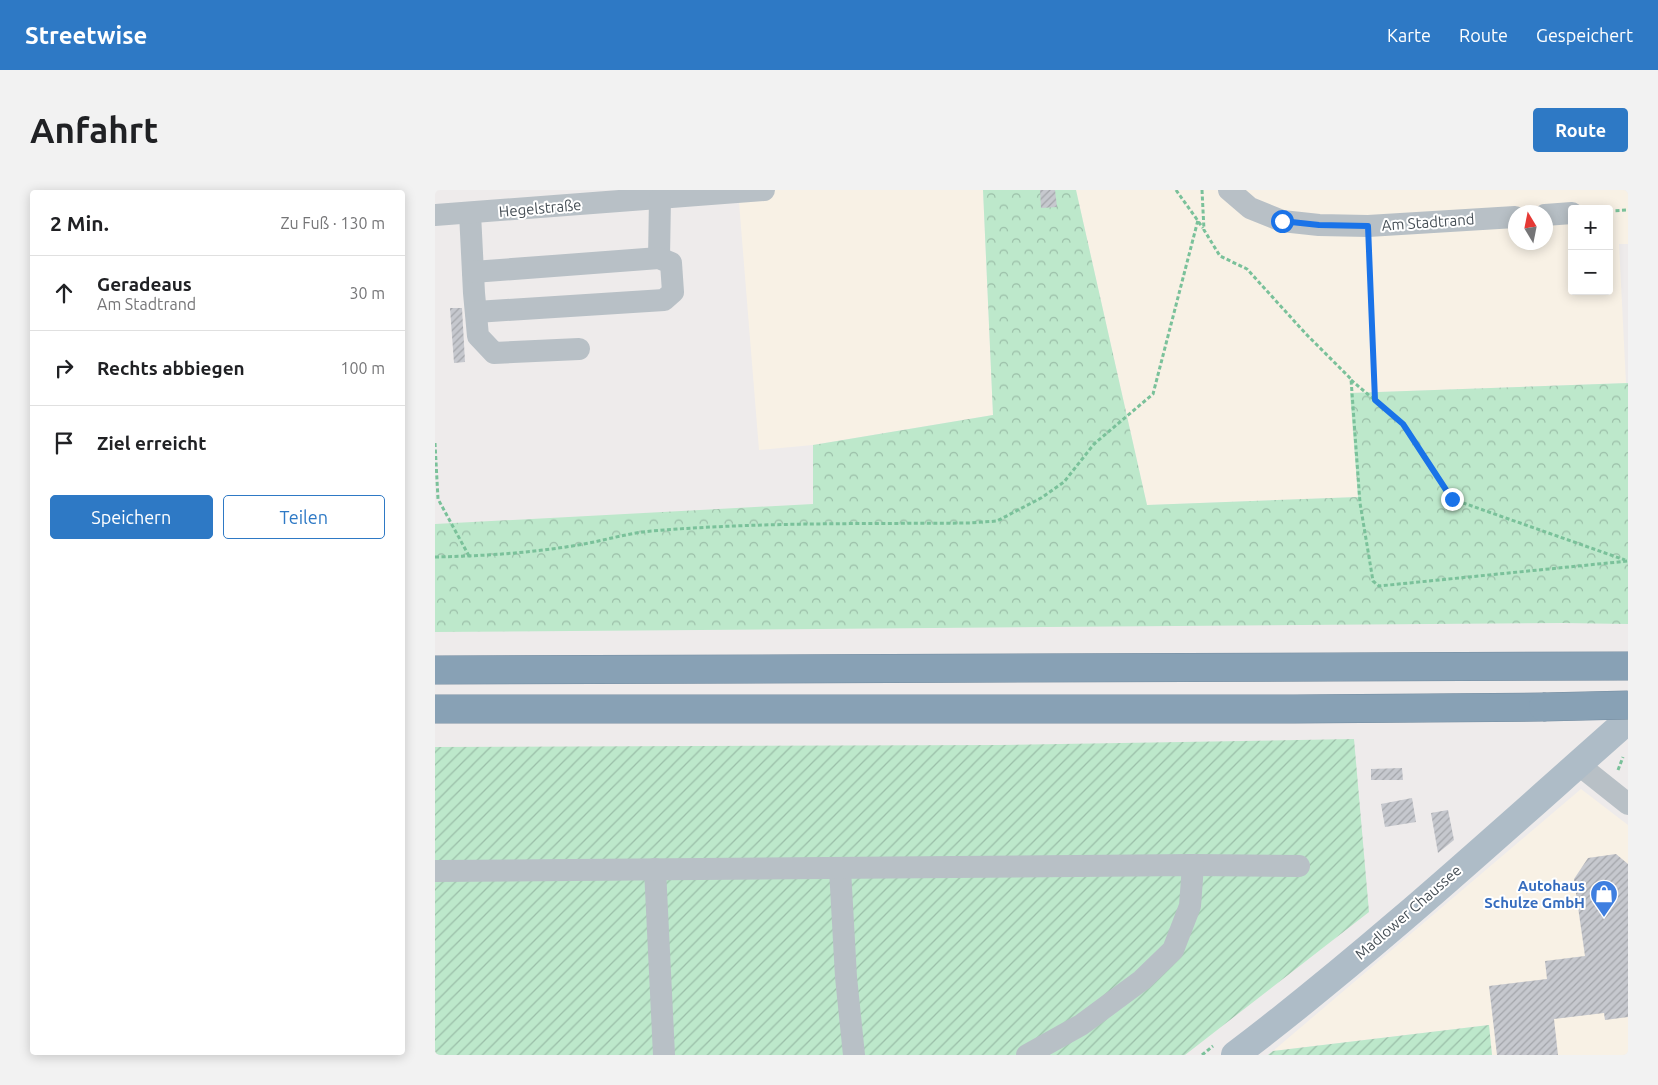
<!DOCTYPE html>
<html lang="de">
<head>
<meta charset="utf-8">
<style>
	:root { --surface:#fff; --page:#f2f2f2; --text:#202124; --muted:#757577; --line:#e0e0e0; --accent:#2e79c5 }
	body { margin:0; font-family:Ubuntu,sans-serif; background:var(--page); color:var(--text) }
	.controls { position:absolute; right:15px; top:15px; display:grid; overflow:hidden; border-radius:5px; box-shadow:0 2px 12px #0003 }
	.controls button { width:45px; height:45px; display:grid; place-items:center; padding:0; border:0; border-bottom:1px solid var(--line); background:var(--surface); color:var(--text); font:25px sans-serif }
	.compass { position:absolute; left:1073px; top:15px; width:45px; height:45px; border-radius:50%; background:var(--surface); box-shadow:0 2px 12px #0003; rotate:350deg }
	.stop { position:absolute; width:15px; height:15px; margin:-11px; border:4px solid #1a73e8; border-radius:50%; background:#fff }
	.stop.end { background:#1a73e8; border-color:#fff; box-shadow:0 1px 5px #0008 }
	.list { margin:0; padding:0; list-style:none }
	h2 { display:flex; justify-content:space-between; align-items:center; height:65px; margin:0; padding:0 20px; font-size:21px }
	h2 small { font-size:16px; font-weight:400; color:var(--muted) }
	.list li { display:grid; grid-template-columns:32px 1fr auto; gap:15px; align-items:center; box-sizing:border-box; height:75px; padding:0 20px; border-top:1px solid var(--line) }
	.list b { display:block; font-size:19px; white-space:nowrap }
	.list p { margin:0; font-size:16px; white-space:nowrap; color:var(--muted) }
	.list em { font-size:16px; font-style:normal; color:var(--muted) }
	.actions { display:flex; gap:10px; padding:15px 20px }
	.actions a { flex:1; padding:11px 0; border:1px solid var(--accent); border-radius:5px; text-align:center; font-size:18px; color:var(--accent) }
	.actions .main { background:var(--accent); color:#fff }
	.icon { flex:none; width:28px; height:28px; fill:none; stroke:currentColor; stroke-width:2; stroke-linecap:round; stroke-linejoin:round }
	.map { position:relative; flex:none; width:1193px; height:865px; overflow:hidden; border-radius:5px }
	header { display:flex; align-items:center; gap:30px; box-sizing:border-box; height:70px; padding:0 25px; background:var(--accent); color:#fff }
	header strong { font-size:24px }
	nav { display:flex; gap:28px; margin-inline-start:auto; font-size:18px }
	.intro { display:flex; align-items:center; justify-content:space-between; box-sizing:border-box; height:120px; padding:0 30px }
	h1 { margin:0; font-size:35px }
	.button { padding:12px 22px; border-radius:5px; background:var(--accent); color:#fff; font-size:18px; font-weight:700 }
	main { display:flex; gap:30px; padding:0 30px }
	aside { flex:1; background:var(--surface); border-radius:5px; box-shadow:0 2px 12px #0003 }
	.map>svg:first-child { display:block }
</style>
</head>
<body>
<header>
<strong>Streetwise</strong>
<nav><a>Karte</a><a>Route</a><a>Gespeichert</a></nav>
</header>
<div class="intro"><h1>Anfahrt</h1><a class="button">Route</a></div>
<main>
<aside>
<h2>2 Min.<small>Zu Fuß · 130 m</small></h2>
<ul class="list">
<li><svg class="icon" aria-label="ahead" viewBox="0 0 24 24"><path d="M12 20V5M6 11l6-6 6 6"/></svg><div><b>Geradeaus</b><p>Am Stadtrand</p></div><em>30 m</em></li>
<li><svg class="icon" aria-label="right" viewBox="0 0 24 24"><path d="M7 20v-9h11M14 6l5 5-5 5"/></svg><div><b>Rechts abbiegen</b></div><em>100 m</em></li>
<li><svg class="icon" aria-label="arrive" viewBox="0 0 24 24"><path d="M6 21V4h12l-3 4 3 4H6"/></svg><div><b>Ziel erreicht</b></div></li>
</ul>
<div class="actions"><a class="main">Speichern</a><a>Teilen</a></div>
</aside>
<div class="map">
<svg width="1193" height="865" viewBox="0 0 1193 865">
	<defs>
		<pattern id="forest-crowns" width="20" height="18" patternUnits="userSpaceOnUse" patternTransform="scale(1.25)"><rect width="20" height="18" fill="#bde8cb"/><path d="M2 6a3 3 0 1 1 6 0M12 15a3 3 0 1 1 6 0" fill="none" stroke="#9bbea8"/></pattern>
		<pattern id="garden-furrows" width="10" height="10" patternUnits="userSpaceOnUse" patternTransform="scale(1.25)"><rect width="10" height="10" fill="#bde8cb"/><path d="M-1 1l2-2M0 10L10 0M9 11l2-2" fill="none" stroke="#9bbea8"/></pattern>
		<pattern id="building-hatch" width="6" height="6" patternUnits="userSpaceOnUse" patternTransform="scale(1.25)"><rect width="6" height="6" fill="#c6c8ce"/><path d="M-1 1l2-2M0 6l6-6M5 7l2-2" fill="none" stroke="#a3a5aa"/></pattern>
	</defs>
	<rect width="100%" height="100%" fill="#eeebeb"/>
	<g fill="#f8f1e5" fill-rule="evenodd">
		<polygon points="303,0 548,0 558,225 378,255 324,260"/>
		<path d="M641 0H1193V54H1184L1191 193 916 203 923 307 712 315ZM1137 19H1174V101H1137ZM1080 22H1110V52H1080Z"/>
		<polygon points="1146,599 1193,635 1193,865 1057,865 1054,835 838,861"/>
	</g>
	<polygon fill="url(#forest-crowns)" points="548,0 641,0 712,315 923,307 915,203 1193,193 1193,434 1128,433 0,442 0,334 378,314 378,255 558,225"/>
	<g fill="url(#garden-furrows)">
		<polygon points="919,549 934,722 750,865 0,865 0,557 565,555"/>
		<polygon points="1054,835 1057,865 833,865 838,861"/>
	</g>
	<g fill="url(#building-hatch)">
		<polygon points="605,0 620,0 622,17 606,18"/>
		<polygon points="15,118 27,118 30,172 19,173"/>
		<polygon points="967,578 968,590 936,590 936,579"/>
		<polygon points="977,608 981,632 950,637 946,614"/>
		<polygon points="1013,620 1019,650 1003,663 996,623"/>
		<polygon points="1181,664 1193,674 1193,827 1170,830 1169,823 1119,829 1123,865 1062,865 1054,796 1112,789 1110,771 1150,766 1139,689 1153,668"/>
	</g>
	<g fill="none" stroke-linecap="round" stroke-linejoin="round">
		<defs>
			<g id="highway">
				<polyline points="0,480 1193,476"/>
				<polyline points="0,519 859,519 1108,517"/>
			</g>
		</defs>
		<use href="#highway" stroke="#748ca0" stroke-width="29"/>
		<g stroke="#7ac19a" stroke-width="3" stroke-dasharray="4 2.5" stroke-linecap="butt">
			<polyline points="741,0 768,38"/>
			<polyline points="767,0 769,40 785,66 812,79 871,144 916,189 925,313 938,391 944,396 1193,371"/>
			<polyline points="1174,21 1193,20"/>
			<polyline points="934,57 940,210"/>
			<polyline points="916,190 968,234 1017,309 1190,370"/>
			<polyline points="0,253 3,309 34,366"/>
			<path d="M0 367C48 366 96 363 143 355 168 351 192 343 217 341 323 332 429 334 535 333L562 331 606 308 629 292 659 254 718 204 763 30"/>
			<polyline points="1183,580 1188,567"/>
			<polyline points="767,865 778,856"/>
		</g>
		<g stroke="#b8c0c6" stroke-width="22">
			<polyline points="794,0 815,18 847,31 884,35 933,36 1080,27"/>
			<polyline points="35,23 39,103 43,146 59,163 144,159"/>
			<polyline points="0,25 329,0"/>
			<polyline points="1110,25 1137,23"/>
			<polyline points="224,68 225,8"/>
			<polyline points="38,82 224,68 236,73 238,102 229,110 41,122"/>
			<polyline points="1144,575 1193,614"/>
			<polyline points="758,675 864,676"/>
			<polyline points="220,679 229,865"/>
			<polyline points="405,679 411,787 419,865"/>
			<polyline points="0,681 758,675 755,716 738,760 707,790 646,835 592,865"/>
		</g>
		<path stroke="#aebcc7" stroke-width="28" d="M800 865C937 761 1064 644 1193 530"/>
		<use href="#highway" stroke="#88a1b5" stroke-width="28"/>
		<defs>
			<polyline id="highway-bridge" points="1108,517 1193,515"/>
		</defs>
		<use href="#highway-bridge" stroke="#748ca0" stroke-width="29" stroke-linecap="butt"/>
		<use href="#highway-bridge" stroke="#88a1b5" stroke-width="28"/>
	</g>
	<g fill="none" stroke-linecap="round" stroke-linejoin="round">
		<polyline stroke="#1a73e8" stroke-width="6" points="847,31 884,35 933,36 940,210 968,234 1017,309"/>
	</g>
	<defs>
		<symbol id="shop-pin" viewBox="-11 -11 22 30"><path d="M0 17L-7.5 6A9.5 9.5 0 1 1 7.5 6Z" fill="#3f7fe0" stroke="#fff"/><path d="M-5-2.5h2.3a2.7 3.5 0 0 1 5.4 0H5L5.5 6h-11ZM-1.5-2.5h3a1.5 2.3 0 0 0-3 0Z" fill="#fff"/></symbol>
	</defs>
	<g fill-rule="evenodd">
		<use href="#shop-pin" x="1153" y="688" width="32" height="43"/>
	</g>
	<g text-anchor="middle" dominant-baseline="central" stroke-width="4" stroke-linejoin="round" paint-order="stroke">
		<g font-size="15" fill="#464f56" stroke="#fff">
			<text transform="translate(105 18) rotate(-5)">Hegelstraße</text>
			<text transform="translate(993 32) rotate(-4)">Am Stadtrand</text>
			<text transform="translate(973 722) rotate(-41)">Madlower Chaussee</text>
		</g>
		<g font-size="15" font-weight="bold" fill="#366cbe" stroke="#fff" text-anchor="end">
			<text x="1150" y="695">Autohaus<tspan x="1150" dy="17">Schulze GmbH</tspan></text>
		</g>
	</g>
</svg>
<div class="controls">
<button>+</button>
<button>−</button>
</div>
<svg class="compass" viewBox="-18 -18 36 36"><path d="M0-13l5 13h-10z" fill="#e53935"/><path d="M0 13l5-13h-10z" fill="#757577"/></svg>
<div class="stop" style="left:847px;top:31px"></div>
<div class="stop end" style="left:1017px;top:309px"></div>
</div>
</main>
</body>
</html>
